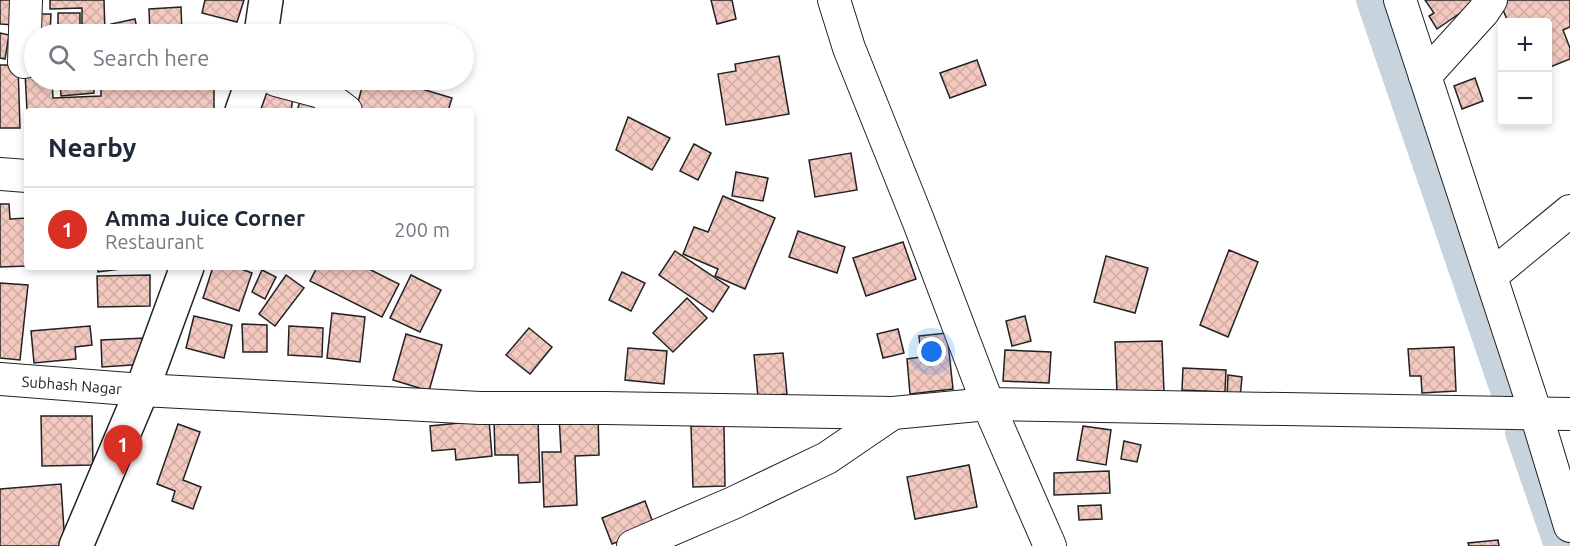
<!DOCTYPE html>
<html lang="en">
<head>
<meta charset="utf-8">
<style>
	:root { --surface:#fff; --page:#f2f2f3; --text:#1f2937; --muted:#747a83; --line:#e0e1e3; --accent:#d93025 }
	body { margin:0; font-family:Ubuntu,sans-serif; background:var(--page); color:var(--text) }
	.controls { position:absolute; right:18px; top:18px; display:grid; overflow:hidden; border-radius:6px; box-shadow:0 3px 9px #0003 }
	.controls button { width:54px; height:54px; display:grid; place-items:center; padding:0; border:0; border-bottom:2px solid var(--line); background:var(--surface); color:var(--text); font:30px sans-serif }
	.you { position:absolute; left:932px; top:352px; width:21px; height:21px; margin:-15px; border:4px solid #fff; border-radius:50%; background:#1a73e8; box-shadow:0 0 0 9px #1a73e833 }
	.badge { display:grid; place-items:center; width:39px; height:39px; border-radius:50%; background:var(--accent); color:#fff; font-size:20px; font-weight:700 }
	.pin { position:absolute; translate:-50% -50px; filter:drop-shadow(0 2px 3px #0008) }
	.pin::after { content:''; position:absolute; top:32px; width:21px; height:18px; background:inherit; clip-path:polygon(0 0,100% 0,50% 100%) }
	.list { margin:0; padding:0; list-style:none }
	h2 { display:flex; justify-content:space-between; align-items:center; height:78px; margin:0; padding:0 24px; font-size:26px }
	h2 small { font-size:20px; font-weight:400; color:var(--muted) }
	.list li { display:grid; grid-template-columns:39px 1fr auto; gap:18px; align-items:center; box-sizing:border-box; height:84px; padding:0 24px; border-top:2px solid var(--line) }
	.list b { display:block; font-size:22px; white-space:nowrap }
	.list p { margin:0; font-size:20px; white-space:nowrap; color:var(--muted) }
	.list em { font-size:20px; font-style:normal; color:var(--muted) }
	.icon { flex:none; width:33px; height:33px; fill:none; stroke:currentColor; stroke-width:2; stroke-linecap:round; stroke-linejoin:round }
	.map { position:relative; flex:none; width:1570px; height:546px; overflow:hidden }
	.search { position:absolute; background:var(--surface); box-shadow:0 3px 9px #0003; left:24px; top:24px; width:450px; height:66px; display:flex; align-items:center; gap:15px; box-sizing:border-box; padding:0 21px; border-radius:33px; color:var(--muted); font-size:22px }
	.panel { position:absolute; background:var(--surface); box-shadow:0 3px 9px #0003; left:24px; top:108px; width:450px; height:162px; border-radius:6px }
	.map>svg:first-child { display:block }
</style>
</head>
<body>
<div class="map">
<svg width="1570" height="546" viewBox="0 0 1570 546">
	<defs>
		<pattern id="building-cross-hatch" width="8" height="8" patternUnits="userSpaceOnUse" patternTransform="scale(1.5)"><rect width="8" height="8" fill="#f3c9c0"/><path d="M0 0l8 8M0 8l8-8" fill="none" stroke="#d0aca5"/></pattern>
	</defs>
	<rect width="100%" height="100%" fill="#fff"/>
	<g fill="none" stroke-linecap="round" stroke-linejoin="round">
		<g stroke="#c7d3dd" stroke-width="28">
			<polyline points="1370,0 1507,399"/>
			<polyline points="1519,433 1558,546"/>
		</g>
	</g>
	<g fill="url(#building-cross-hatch)" stroke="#222" stroke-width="1.5">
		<polygon points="0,0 15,0 14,25 0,24"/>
		<polygon points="50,0 104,0 105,34 82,34 82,8 50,9"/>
		<polygon points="205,0 244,0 237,22 202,13"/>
		<polygon points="711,0 732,0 736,19 717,24"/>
		<polygon points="1425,0 1479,0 1437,29 1429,16 1434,13"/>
		<polygon points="1499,0 1570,0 1570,27 1563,30 1570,48 1570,59 1548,68 1548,22 1508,22"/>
		<polygon points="181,7 182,34 150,34 149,9"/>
		<rect x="58" y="13" width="22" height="21"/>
		<polygon points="30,14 51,14 50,34 34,34"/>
		<polygon points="135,19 138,34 113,34 111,24"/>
		<polygon points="218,27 241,33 240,34 216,34"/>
		<polygon points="378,28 406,34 377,34"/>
		<polygon points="0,33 9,35 5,59 0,58"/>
		<polygon points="779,56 789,114 726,125 718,74 736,71 735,64"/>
		<polygon points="977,60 986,85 950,98 940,73"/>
		<polygon points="0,65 18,65 20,128 0,128"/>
		<polygon points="25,72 34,72 34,80 52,80 53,98 101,96 101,80 184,80 184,89 214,89 214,111 27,111"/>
		<polygon points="1475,78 1483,101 1462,109 1454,86"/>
		<polygon points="60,80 93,80 94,93 61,96"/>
		<polygon points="364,80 392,80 452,98 448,111 362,111 356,109"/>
		<polygon points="417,80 453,80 451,87"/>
		<polygon points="264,86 294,91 291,111 260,111"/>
		<polygon points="300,101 332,111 297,111"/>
		<polygon points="628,117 670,138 652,170 616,150"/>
		<polygon points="694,144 711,153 698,180 680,171"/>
		<polygon points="851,153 857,190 815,197 809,160"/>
		<polygon points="736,172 768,178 763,201 732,196"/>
		<polygon points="723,196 775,218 745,289 715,276 718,269 683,254 694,227 708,232"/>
		<polygon points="0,204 9,204 10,219 27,218 27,266 0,267"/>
		<polygon points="798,231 845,247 837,273 789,257"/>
		<polygon points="903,242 916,279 866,296 853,258"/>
		<polygon points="1229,250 1258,262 1228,337 1200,325"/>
		<polygon points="675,251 729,287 713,312 659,275"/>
		<polygon points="1106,256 1148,268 1135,313 1094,302"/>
		<polygon points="98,267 137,267 98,272"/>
		<polygon points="213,267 236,267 252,273 239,311 203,298"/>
		<polygon points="317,267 365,267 399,284 382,317 310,281"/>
		<polygon points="262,270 276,277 265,299 252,292"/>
		<polygon points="622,272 645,283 631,311 609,300"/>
		<polygon points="150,275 150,306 98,307 97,276"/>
		<polygon points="286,275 304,288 275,326 259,314"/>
		<polygon points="411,275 441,290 420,332 390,318"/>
		<polygon points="0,283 28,285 20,360 0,358"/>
		<polygon points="687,298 707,318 673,352 653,333"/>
		<polygon points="332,313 365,317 360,362 327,358"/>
		<polygon points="194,316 232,325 224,358 186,348"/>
		<polygon points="1025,316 1031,341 1012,346 1006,321"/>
		<polygon points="242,324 267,325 267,352 243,352"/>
		<polygon points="90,326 92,345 75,347 76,359 34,363 31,331"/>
		<polygon points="289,326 323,328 322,357 288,355"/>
		<polygon points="529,328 552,347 530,374 506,355"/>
		<polygon points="898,329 904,353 883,358 877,334"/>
		<polygon points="947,333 953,389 910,394 907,359 921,357 919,336"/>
		<polygon points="406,334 442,345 429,391 393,380"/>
		<polygon points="146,338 147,364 102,367 101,340"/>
		<polygon points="1162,341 1164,392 1117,393 1115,342"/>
		<polygon points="1454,347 1456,391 1422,393 1421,376 1410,376 1408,349"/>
		<polygon points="628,348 667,351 664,384 625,380"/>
		<polygon points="1005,350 1051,352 1049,383 1003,381"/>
		<polygon points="783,353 787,394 758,397 754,355"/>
		<polygon points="1183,368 1226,370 1225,392 1182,390"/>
		<polygon points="1228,375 1242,377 1240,398 1227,397"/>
		<polygon points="598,414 599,455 575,456 577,505 544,507 542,452 561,452 559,415"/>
		<polygon points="41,416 92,416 93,465 42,466"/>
		<polygon points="489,420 492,456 456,460 455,449 432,451 430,426"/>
		<polygon points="538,420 540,482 519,483 518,455 495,455 494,421"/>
		<polygon points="178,424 200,432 183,480 201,487 193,509 172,501 175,491 157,484"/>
		<polygon points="691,426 724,426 725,486 693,487"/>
		<polygon points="1083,426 1111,430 1106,465 1077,460"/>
		<polygon points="1124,441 1141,445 1137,462 1121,459"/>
		<polygon points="969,465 977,507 915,519 907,477"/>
		<polygon points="1109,471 1110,493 1054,495 1054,473"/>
		<polygon points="61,484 65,546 0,546 0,489"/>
		<polygon points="645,501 655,528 612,544 602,518"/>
		<polygon points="1101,505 1102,519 1079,520 1078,506"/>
		<polygon points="1498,540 1499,546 1469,546 1468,543"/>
	</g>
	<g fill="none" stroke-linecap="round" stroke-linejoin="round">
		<defs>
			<g id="minor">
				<polyline points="834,0 849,48 918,220 988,404 1050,546"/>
				<polyline points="1400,0 1536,414 1570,526"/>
				<polyline points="24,62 26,0"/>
				<polyline points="1425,76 1483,12 1491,0"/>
				<polyline points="276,80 321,92 346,111"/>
				<polyline points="0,174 27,176"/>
				<polyline points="1491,276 1570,211"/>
				<path id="s1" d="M0 379 142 390 480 408H605L893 413 988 404 1570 414"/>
				<polyline points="633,546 733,503 827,458 893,413"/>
			</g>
			<g id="major">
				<polyline points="261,34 266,0"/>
				<polyline points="242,111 253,80"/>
				<polyline points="76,546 142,390 187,267"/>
			</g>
		</defs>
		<use href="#minor" stroke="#222" stroke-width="34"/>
		<use href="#major" stroke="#222" stroke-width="36"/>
		<use href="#minor" stroke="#fff" stroke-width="32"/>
		<use href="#major" stroke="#fff" stroke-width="33"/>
	</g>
	<g text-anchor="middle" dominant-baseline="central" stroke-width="4.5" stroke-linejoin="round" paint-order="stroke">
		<g font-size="15" fill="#222" stroke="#fff">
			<text stroke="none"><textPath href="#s1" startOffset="72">Subhash Nagar</textPath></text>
		</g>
	</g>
</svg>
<div class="controls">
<button>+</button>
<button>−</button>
</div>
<div class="you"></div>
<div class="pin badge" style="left:123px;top:475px">1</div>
<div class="search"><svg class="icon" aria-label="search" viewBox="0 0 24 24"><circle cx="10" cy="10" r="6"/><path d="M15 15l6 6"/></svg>Search here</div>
<section class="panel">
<h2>Nearby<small></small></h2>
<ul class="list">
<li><span class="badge">1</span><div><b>Amma Juice Corner</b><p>Restaurant</p></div><em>200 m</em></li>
</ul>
</section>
</div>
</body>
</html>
